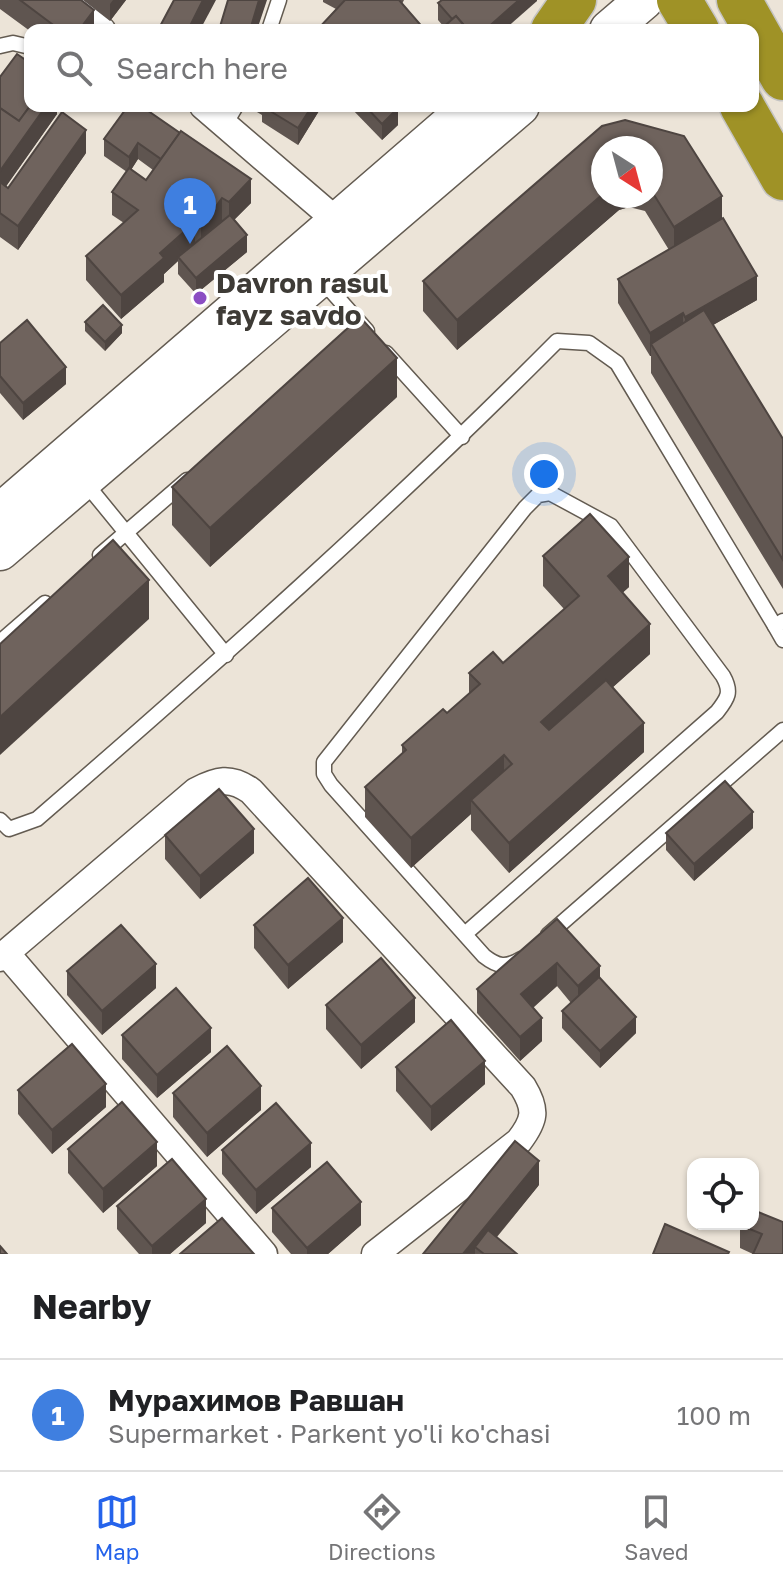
<!DOCTYPE html>
<html lang="en">
<head>
<meta charset="utf-8">
<style>
	:root { --surface:#fff; --page:#f6f6f6; --text:#202124; --muted:#757577; --line:#e0e0e0; --accent:#2563eb }
	body { margin:0; font-family:"Golos Text",sans-serif; background:var(--page); color:var(--text) }
	.controls { position:absolute; right:24px; bottom:24px; display:grid; overflow:hidden; border-radius:16px; box-shadow:0 2px 6px #0004 }
	.controls button { width:72px; height:72px; display:grid; place-items:center; padding:0; border:0; border-bottom:2px solid var(--line); background:var(--surface); color:var(--text); font:40px sans-serif }
	.compass { position:absolute; left:591px; top:136px; width:72px; height:72px; border-radius:50%; background:var(--surface); box-shadow:0 2px 6px #0004; rotate:144deg }
	.you { position:absolute; left:544px; top:474px; width:28px; height:28px; margin:-20px; border:6px solid #fff; border-radius:50%; background:#1a73e8; box-shadow:0 0 0 12px #1a73e833 }
	.badge { display:grid; place-items:center; width:52px; height:52px; border-radius:50%; background:var(--accent); color:#fff; font-size:26px; font-weight:700 }
	.pin { position:absolute; translate:-50% -66px; filter:drop-shadow(0 2px 4px #0008) }
	.pin::after { content:''; position:absolute; top:42px; width:28px; height:24px; background:inherit; clip-path:polygon(0 0,100% 0,50% 100%) }
	.list { margin:0; padding:0; list-style:none }
	h2 { display:flex; justify-content:space-between; align-items:center; height:104px; margin:0; padding:0 32px; font-size:34px }
	h2 small { font-size:26px; font-weight:400; color:var(--muted) }
	.list li { display:grid; grid-template-columns:52px 1fr auto; gap:24px; align-items:center; box-sizing:border-box; height:112px; padding:0 32px; border-top:2px solid var(--line) }
	.list b { display:block; font-size:30px; white-space:nowrap }
	.list p { margin:0; font-size:26px; white-space:nowrap; color:var(--muted) }
	.list em { font-size:26px; font-style:normal; color:var(--muted) }
	.icon { flex:none; width:44px; height:44px; fill:none; stroke:currentColor; stroke-width:2; stroke-linecap:round; stroke-linejoin:round }
	.map { position:relative; flex:none; width:783px; height:1254px; overflow:hidden }
	.search { position:absolute; background:var(--surface); box-shadow:0 2px 6px #0004; left:24px; right:24px; top:24px; height:88px; display:flex; align-items:center; gap:20px; box-sizing:border-box; padding:0 28px; border-radius:16px; color:var(--muted); font-size:30px }
	.sheet { height:216px; background:var(--surface) }
	nav { display:flex; justify-content:space-around; align-items:center; box-sizing:border-box; height:112px; border-top:2px solid var(--line); background:var(--surface); font-size:22px; color:var(--muted) }
	nav a { display:grid; justify-items:center; gap:4px }
	nav .on { color:var(--accent) }
	.map>svg:first-child { display:block }
</style>
</head>
<body>
<div class="map">
<svg width="783" height="1254" viewBox="0 0 783 1254">
	<rect width="100%" height="100%" fill="#ece4d8"/>
	<g fill="none" stroke-linecap="round" stroke-linejoin="round">
		<defs>
			<g id="lane">
				<polyline points="269,30 279,0"/>
				<polyline points="0,46 13,43 30,47"/>
				<polyline points="226,123 236,106"/>
				<polyline points="320,278 367,331"/>
				<polyline points="386,353 462,437"/>
				<polyline points="83,480 226,655"/>
				<polyline points="100,555 187,480"/>
				<polyline points="783,621 775,626 783,640"/>
				<polyline points="0,642 45,603"/>
				<path d="M0 820 9 829 37 819C215 665 391 508 557 341L589 343 617 363 775 626"/>
				<path d="M465 934 717 712C728 698 732 692 723 676L611 526 550 493 538 495 525 508 324 762V774L331 785 484 956C498 967 506 968 521 959"/>
				<polyline points="548,935 783,730"/>
			</g>
			<g id="street">
				<polyline points="62,0 102,30"/>
				<polyline points="203,106 338,222"/>
				<polyline points="6,953 264,1254"/>
				<path d="M0 958 196 791C217 780 230 776 251 791L523 1087C537 1110 535 1120 519 1141L375 1254"/>
			</g>
			<g id="secondary">
				<polyline points="609,30 644,0"/>
				<polyline points="0,513 471,106"/>
				<polyline points="0,551 520,106"/>
			</g>
			<g id="highway">
				<polyline points="679,0 697,30"/>
				<polyline points="739,0 783,78"/>
				<polyline points="553,30 574,0"/>
				<polyline points="742,106 783,178"/>
			</g>
		</defs>
		<use href="#lane" stroke="#635b51" stroke-width="17"/>
		<use href="#street" stroke="#635b51" stroke-width="29"/>
		<use href="#secondary" stroke="#635b51" stroke-width="41"/>
		<use href="#highway" stroke="#c5c4c3" stroke-width="47"/>
		<use href="#lane" stroke="#fff" stroke-width="14"/>
		<use href="#street" stroke="#fff" stroke-width="26"/>
		<use href="#secondary" stroke="#fff" stroke-width="38"/>
		<use href="#highway" stroke="#9f9226" stroke-width="44"/>
	</g>
	<g fill="#5f5550" fill-rule="evenodd">
		<polygon points="0,0 81,0 94,30 30,30 30,31 0,9"/>
		<polygon points="83,0 126,0 110,21"/>
		<polygon points="323,0 404,0 402,4 425,30 317,30 336,9 323,2"/>
		<polygon points="537,0 537,1 444,27 438,20 438,3"/>
		<polygon points="0,77 57,106 57,114 6,186 8,188 86,153 18,250 0,237"/>
		<path d="M128 106 251 203 234 220 247 252 196 294 178 274V261L164 274V282L121 319 86 280V256L124 223 112 215V192L127 172 104 156V139ZM138 159 153 170 146 180 131 170Z"/>
		<polygon points="247,106 322,106 298,145 262,122 262,115"/>
		<polygon points="349,106 396,106 398,125 382,140"/>
		<path d="M625 120 684 136 722 196V219L757 276V300L713 325 783 439V589L651 373V356H650L618 303V279L669 250 645 211 629 207 619 210 457 350 423 311V281L602 126ZM603 148H651V196H603Z"/>
		<polygon points="85,322 122,333 105,351 85,331"/>
		<polygon points="0,343 66,384 23,420 0,393"/>
		<polygon points="397,397 210,567 172,525 172,487"/>
		<polygon points="543,556 629,587 622,593 650,654 612,688 644,752 509,873 471,830 471,814 411,868 365,817 365,787 402,754 402,745 447,713 469,694 469,673 503,663 564,609 543,586"/>
		<polygon points="753,828 694,881 666,850 666,833"/>
		<polygon points="165,835 254,853 200,899 165,859"/>
		<polygon points="557,919 600,978 636,1033 600,1068 562,1028 562,1011 571,1003 557,986 533,1008 542,1041 520,1061 477,1013 477,989"/>
		<polygon points="254,925 343,942 288,989 254,948"/>
		<polygon points="67,971 156,988 102,1035 67,995"/>
		<polygon points="326,1005 415,1022 361,1069 326,1029"/>
		<polygon points="122,1035 211,1052 157,1098 122,1059"/>
		<polygon points="396,1067 485,1084 431,1131 396,1091"/>
		<polygon points="18,1090 106,1107 52,1154 18,1114"/>
		<polygon points="173,1093 261,1110 207,1157 173,1117"/>
		<polygon points="68,1149 157,1166 103,1213 68,1173"/>
		<polygon points="222,1150 311,1167 256,1214 222,1174"/>
		<polygon points="539,1185 497,1237 517,1254 423,1254"/>
		<polygon points="117,1206 206,1223 170,1254 139,1254 117,1229"/>
		<polygon points="272,1208 361,1225 328,1254 291,1254 272,1232"/>
		<polygon points="783,1222 753,1254 740,1248 740,1225"/>
	</g>
	<g fill="#4e4541">
		<polygon points="113,0 126,0 110,21 110,4"/>
		<polygon points="203,0 216,0 200,30 188,30"/>
		<polygon points="259,0 267,0 257,30 250,30"/>
		<polygon points="519,0 537,0 537,1 504,30 485,30"/>
		<polygon points="94,10 94,30 79,30"/>
		<polygon points="35,106 57,106 57,114 0,195 0,171"/>
		<polygon points="312,106 322,106 298,145 298,128"/>
		<polygon points="398,108 398,125 382,140 382,124"/>
		<polygon points="86,130 86,153 18,250 18,226"/>
		<polygon points="138,143 138,159 129,173 129,157"/>
		<polygon points="251,179 251,203 229,225 229,202"/>
		<polygon points="603,194 603,196 629,196 629,207 619,210 457,350 457,320"/>
		<polygon points="722,196 722,226 674,256 674,227"/>
		<polygon points="222,198 222,221 201,251 201,227"/>
		<polygon points="195,222 195,246 178,257 178,261 164,274 164,282 121,319 121,295 160,253"/>
		<polygon points="247,235 247,252 196,294 196,278"/>
		<polygon points="757,276 757,300 685,341 685,317"/>
		<polygon points="683,313 683,337 651,344 651,356 650,356 650,333"/>
		<polygon points="122,325 122,333 105,351 105,342"/>
		<polygon points="397,358 397,397 210,567 210,528"/>
		<polygon points="66,367 66,384 23,420 23,403"/>
		<polygon points="629,557 629,587 608,606 608,576"/>
		<polygon points="149,580 149,619 0,755 0,717"/>
		<polygon points="650,624 650,654 541,751 541,722"/>
		<polygon points="644,723 644,752 509,873 509,843"/>
		<polygon points="504,755 504,785 471,800 471,814 411,868 411,838"/>
		<polygon points="753,812 753,828 694,881 694,864"/>
		<polygon points="254,829 254,853 200,899 200,876"/>
		<polygon points="343,918 343,942 288,989 288,965"/>
		<polygon points="557,963 557,986 521,1018 521,994"/>
		<polygon points="156,964 156,988 102,1035 102,1011"/>
		<polygon points="600,966 600,990 578,1010 578,986"/>
		<polygon points="415,998 415,1022 361,1069 361,1045"/>
		<polygon points="636,1017 636,1033 600,1068 600,1051"/>
		<polygon points="542,1018 542,1041 520,1061 520,1037"/>
		<polygon points="211,1028 211,1052 157,1098 157,1075"/>
		<polygon points="485,1061 485,1084 431,1131 431,1107"/>
		<polygon points="106,1084 106,1107 52,1154 52,1130"/>
		<polygon points="261,1086 261,1110 207,1157 207,1133"/>
		<polygon points="157,1142 157,1166 103,1213 103,1189"/>
		<polygon points="311,1143 311,1167 256,1214 256,1190"/>
		<polygon points="539,1161 539,1185 483,1253 475,1247 475,1254 463,1254"/>
		<polygon points="206,1199 206,1223 170,1254 152,1254 152,1246"/>
		<polygon points="361,1202 361,1225 328,1254 307,1254 307,1248"/>
	</g>
	<g fill="#6f635d" stroke="#4e4541" stroke-width="2">
		<polygon points="20,0 81,0 94,10 79,30 60,30"/>
		<polygon points="174,0 203,0 188,30 158,30"/>
		<polygon points="228,0 259,0 250,30 219,30"/>
		<polygon points="345,0 399,0 425,30 358,30 356,28 354,30 317,30"/>
		<polygon points="442,0 519,0 485,30 468,30 456,16 452,19 438,3"/>
		<polygon points="456,16 468,30 440,30"/>
		<polygon points="17,54 30,63 30,106 19,121 0,108 0,77"/>
		<polygon points="30,106 46,106 0,171 0,108 19,121"/>
		<polygon points="128,106 141,106 180,133 161,159 138,143 129,157 104,139"/>
		<polygon points="262,106 312,106 298,128"/>
		<polygon points="365,106 396,106 398,108 382,124"/>
		<polygon points="62,112 86,130 18,226 0,213 0,182 8,188"/>
		<polygon points="625,120 684,136 722,196 674,227 651,190 651,148 603,148 603,194 457,320 423,281 602,126"/>
		<polygon points="181,131 251,179 229,202 222,198 201,227 195,222 160,253 164,258 121,295 86,256 138,210 112,192 129,168 146,180"/>
		<polygon points="230,215 247,235 196,278 178,257"/>
		<polygon points="723,218 757,276 685,317 683,313 650,333 618,279"/>
		<polygon points="103,305 122,325 105,342 85,322"/>
		<polygon points="704,310 783,439 783,560 651,344"/>
		<polygon points="360,317 397,358 210,528 172,487"/>
		<polygon points="27,320 66,367 23,403 0,376 0,343"/>
		<polygon points="590,514 629,557 608,576 650,624 541,722 549,730 606,680 644,723 509,843 471,800 512,764 504,755 411,838 365,787 406,750 402,745 443,709 447,713 480,684 469,673 493,652 503,663 579,596 543,556"/>
		<polygon points="113,540 149,580 0,717 0,644"/>
		<polygon points="725,781 753,812 694,864 666,833"/>
		<polygon points="219,789 254,829 200,876 165,835"/>
		<polygon points="308,878 343,918 288,965 254,925"/>
		<polygon points="557,919 600,966 578,986 557,963 521,994 542,1018 520,1037 477,989"/>
		<polygon points="121,925 156,964 102,1011 67,971"/>
		<polygon points="381,958 415,998 361,1045 326,1005"/>
		<polygon points="599,977 636,1017 600,1051 562,1011"/>
		<polygon points="176,988 211,1028 157,1075 122,1035"/>
		<polygon points="451,1020 485,1061 431,1107 396,1067"/>
		<polygon points="72,1044 106,1084 52,1130 18,1090"/>
		<polygon points="227,1046 261,1086 207,1133 173,1093"/>
		<polygon points="122,1102 157,1142 103,1189 68,1149"/>
		<polygon points="276,1103 311,1143 256,1190 222,1150"/>
		<polygon points="515,1141 539,1161 463,1254 423,1254"/>
		<polygon points="172,1159 206,1199 152,1246 117,1206"/>
		<polygon points="327,1162 361,1202 307,1248 272,1208"/>
		<polygon points="753,1210 783,1222 783,1254 753,1254 762,1234 740,1225 753,1224"/>
		<polygon points="222,1218 254,1254 180,1254"/>
		<polygon points="665,1224 729,1252 728,1254 653,1254"/>
		<polygon points="488,1230 517,1254 484,1254 475,1247"/>
		<polygon points="0,1246 7,1254 0,1254"/>
	</g>
	<circle fill="#8b4dc3" stroke="#fff" stroke-width="3" cx="200" cy="298" r="8"/>
	<g text-anchor="middle" dominant-baseline="central" stroke-width="8" stroke-linejoin="round" paint-order="stroke">
		<g font-size="28" font-weight="bold" fill="#3e3b36" stroke="#fff" text-anchor="start">
			<text x="216" y="282">Davron rasul<tspan x="216" dy="32">fayz savdo</tspan></text>
		</g>
	</g>
</svg>
<div class="controls">
<button><svg class="icon" aria-label="locate" viewBox="0 0 24 24"><circle cx="12" cy="12" r="6"/><path d="M12 2v4M12 18v4M2 12h4M18 12h4"/></svg></button>
</div>
<svg class="compass" viewBox="-18 -18 36 36"><path d="M0-13l5 13h-10z" fill="#e53935"/><path d="M0 13l5-13h-10z" fill="#757577"/></svg>
<div class="you"></div>
<div class="pin badge" style="left:190px;top:244px;background:#3f7fe0">1</div>
<div class="search"><svg class="icon" aria-label="search" viewBox="0 0 24 24"><circle cx="10" cy="10" r="6"/><path d="M15 15l6 6"/></svg>Search here</div>
</div>
<section class="sheet">
<h2>Nearby<small></small></h2>
<ul class="list">
<li><span class="badge" style="background:#3f7fe0">1</span><div><b>Мурахимов Равшан</b><p>Supermarket · Parkent yo'li ko'chasi</p></div><em>100 m</em></li>
</ul>
</section>
<nav>
<a class="on"><svg class="icon" aria-label="map" viewBox="0 0 24 24"><path d="M3 6l6-2 6 2 6-2v14l-6 2-6-2-6 2zM9 4v14M15 6v14"/></svg>Map</a>
<a><svg class="icon" aria-label="directions" viewBox="0 0 24 24"><path d="M12 3l9 9-9 9-9-9zM9 14v-3h6M13 9l2 2-2 2"/></svg>Directions</a>
<a><svg class="icon" aria-label="saved" viewBox="0 0 24 24"><path d="M7 4h10v16l-5-4-5 4z"/></svg>Saved</a>
</nav>
</body>
</html>
